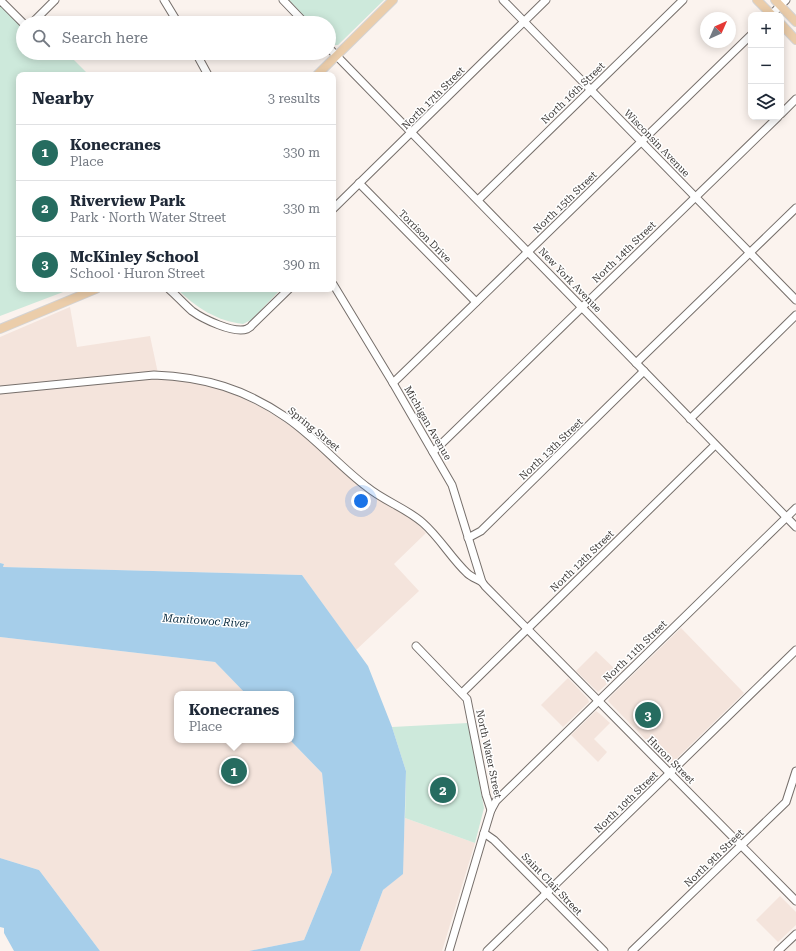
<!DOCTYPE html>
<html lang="en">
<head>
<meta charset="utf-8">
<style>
	:root { --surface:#fff; --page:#f2f2f3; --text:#1f2937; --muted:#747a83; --line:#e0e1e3; --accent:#266c60 }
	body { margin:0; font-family:"Roboto Serif",serif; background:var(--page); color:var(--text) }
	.controls { position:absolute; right:12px; top:12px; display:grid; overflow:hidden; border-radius:8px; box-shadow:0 2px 10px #0003 }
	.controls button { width:36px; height:36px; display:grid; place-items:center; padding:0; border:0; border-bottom:1px solid var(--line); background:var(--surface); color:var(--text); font:20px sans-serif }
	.compass { position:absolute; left:700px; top:12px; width:36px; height:36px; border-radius:50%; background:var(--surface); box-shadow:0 2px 10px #0003; rotate:45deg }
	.you { position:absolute; left:361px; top:501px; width:14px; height:14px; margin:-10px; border:3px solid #fff; border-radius:50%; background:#1a73e8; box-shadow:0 0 0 6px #1a73e833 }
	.badge { display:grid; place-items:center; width:26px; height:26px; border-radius:50%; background:var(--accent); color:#fff; font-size:13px; font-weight:700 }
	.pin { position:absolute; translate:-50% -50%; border:2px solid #fff; box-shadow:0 1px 4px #0006 }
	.popup { position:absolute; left:174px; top:691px; width:120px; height:52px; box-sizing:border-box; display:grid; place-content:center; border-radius:8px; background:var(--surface); filter:drop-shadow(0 1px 3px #0005); font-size:13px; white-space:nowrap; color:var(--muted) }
	.popup b { font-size:15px; color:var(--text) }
	.popup::after { content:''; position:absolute; left:50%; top:100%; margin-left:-8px; border:8px solid transparent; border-top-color:var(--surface) }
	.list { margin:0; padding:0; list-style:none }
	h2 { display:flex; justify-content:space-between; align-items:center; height:52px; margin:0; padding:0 16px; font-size:17px }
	h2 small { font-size:13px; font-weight:400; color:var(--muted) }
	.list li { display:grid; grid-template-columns:26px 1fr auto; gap:12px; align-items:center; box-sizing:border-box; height:56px; padding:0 16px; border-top:1px solid var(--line) }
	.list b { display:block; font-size:15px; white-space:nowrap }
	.list p { margin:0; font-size:13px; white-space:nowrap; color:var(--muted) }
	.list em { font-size:13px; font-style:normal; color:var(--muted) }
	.icon { flex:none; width:22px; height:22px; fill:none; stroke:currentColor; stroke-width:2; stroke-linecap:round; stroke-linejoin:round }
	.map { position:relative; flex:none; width:796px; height:951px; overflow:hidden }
	.search { position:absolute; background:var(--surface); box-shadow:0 2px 10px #0003; left:16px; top:16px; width:320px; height:44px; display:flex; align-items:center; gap:10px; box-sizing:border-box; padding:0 14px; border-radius:22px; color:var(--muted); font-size:15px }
	.panel { position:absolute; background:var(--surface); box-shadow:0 2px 10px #0003; left:16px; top:72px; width:320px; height:220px; border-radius:8px }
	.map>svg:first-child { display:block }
</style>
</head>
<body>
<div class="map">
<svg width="796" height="951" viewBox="0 0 796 951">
	<rect width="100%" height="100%" fill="#fbf3ee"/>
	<g fill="#f4e4dc">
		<polygon points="70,307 77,347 150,336 159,378 181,379 219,387 263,408 301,433 366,491 402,513 417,523 426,533 394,564 419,591 356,650 302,575 3,567 4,564 0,563 0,337"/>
		<polygon points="681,628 744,693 671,764 669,763 608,701 611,696"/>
		<polygon points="0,637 215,662 246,694 177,694 177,740 290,740 322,773 332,872 304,940 249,951 100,951 39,870 0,858"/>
		<polygon points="596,651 619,673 598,692 576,671"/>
		<polygon points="568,678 588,699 589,702 563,727 541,705"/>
		<polygon points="596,711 600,714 610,723 594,739 607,752 598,762 571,735"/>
		<polygon points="405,818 475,843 442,951 360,951 383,890 402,874"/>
		<polygon points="780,896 796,912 796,925 778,942 756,920"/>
	</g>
	<g fill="#cde9db">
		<polygon points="289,0 384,0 338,45 334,45 329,41 329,23 311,23"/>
		<polygon points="0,4 23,27 23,53 67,53 89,75 19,75 19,289 71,289 0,316"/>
		<path d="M177 289H281L251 320 243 324C216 321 196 307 177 289Z"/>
		<polygon points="468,723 484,808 475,843 405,818 406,771 392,727"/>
	</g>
	<g fill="#a6ceea">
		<polygon points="0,563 4,564 3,567 302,575 368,666 392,727 406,771 403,874 383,890 360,951 249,951 304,940 332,872 322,773 290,740 291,694 246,694 215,662 0,637"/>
		<polygon points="0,858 39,870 100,951 14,951 4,933 4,928 0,927"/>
	</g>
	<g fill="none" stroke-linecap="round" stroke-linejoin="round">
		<defs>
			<g id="minor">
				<polyline points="0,0 23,23"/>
				<polyline points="164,0 178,23"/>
				<polyline points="283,0 305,23"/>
				<polyline points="503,0 796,300"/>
				<polyline points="771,15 786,0"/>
				<polyline points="32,23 55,0"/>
				<polyline points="329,48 796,527"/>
				<polyline points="196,53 208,75"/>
				<polyline points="781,114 796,99"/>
				<polyline points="359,183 476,302"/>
				<polyline points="478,200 683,0"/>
				<polyline points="333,209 546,0"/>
				<polyline points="333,284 393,383 452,485 482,582 485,586 796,901"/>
				<path d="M169 289C177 296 184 304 192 311 203 319 234 334 247 329 249 328 251 327 252 325L289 289"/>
				<polyline points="636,363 796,208"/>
				<polyline points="393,383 751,35"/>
				<path d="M0 390 154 375C205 377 245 389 287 418 316 438 339 466 367 487 384 501 406 508 423 523 440 538 451 558 467 573 471 577 477 579 482 582"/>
				<polyline points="690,419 796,315"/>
				<polyline points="433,452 778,117"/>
				<polyline points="468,538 481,531 644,371"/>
				<polyline points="416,646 467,699 486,795 491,810"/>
				<polyline points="462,693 715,445"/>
				<polyline points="484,833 494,840 604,951"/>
				<polyline points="449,951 484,833 491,810 496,801 796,508"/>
				<polyline points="487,951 796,650"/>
				<polyline points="632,951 786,802 796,771"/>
				<polyline points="778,951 796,934"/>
			</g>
			<g id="major">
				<polyline points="757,0 772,15"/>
				<polyline points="775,0 796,22"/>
				<polyline points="781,24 796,40"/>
				<polyline points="317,75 393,0"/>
				<polyline points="0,329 96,289"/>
			</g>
		</defs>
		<use href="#minor" stroke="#766f6b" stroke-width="9"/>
		<use href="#major" stroke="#d4d3d3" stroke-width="10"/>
		<use href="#minor" stroke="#fff" stroke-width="7"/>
		<use href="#major" stroke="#ebcdaa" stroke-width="8"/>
	</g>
	<g text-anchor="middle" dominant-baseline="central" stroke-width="3" stroke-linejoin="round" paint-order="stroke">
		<g font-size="10" fill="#3c3937" stroke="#fff">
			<text transform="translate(573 93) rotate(-44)">North 16th Street</text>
			<text transform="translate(433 98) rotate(-45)">North 17th Street</text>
			<text transform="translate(657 143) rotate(46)">Wisconsin Avenue</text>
			<text transform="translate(565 202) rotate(-44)">North 15th Street</text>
			<text transform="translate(425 236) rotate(45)">Torrison Drive</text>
			<text transform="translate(624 252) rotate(-44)">North 14th Street</text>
			<text transform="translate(570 280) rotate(46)">New York Avenue</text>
			<text transform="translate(428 423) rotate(60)">Michigan Avenue</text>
			<text transform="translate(314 429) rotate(39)">Spring Street</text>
			<text transform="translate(551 449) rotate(-44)">North 13th Street</text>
			<text transform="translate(582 561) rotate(-44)">North 12th Street</text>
			<text transform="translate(635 651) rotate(-44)">North 11th Street</text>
			<text transform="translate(489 754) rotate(78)">North Water Street</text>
			<text transform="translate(671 760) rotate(45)">Huron Street</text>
			<text transform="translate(626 802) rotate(-44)">North 10th Street</text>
			<text transform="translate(714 858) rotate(-44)">North 9th Street</text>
			<text transform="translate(552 884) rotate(46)">Saint Clair Street</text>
		</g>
		<g font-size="11" font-style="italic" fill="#0b2d41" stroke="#fff">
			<text transform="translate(206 621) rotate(4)">Manitowoc River</text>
		</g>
	</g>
</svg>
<div class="controls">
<button>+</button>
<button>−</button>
<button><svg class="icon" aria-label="layers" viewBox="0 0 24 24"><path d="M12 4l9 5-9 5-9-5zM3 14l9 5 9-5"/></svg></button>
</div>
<svg class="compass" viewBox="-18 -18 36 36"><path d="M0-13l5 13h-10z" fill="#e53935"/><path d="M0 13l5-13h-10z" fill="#747a83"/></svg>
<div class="you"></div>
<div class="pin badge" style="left:234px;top:771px">1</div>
<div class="popup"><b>Konecranes</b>Place</div>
<div class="pin badge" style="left:443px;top:790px">2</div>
<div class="pin badge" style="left:648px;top:715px">3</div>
<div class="search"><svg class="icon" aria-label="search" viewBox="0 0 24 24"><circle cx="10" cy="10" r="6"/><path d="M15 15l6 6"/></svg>Search here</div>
<section class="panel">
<h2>Nearby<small>3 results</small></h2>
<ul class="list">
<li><span class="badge">1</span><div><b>Konecranes</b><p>Place</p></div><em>330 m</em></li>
<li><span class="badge">2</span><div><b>Riverview Park</b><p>Park · North Water Street</p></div><em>330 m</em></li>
<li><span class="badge">3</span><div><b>McKinley School</b><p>School · Huron Street</p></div><em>390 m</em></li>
</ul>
</section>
</div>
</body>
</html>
